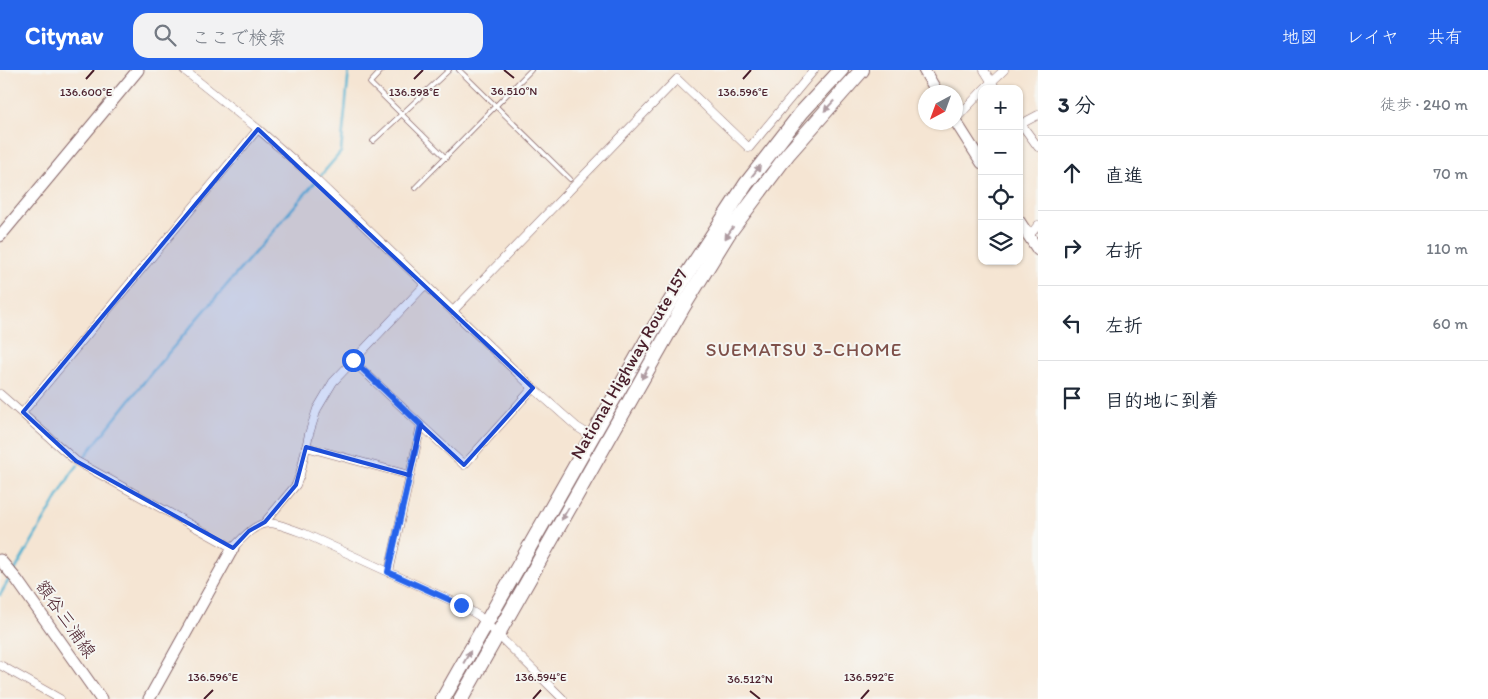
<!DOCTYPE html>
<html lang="ja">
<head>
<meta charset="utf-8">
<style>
	:root { --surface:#fff; --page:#f2f2f3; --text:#1f2937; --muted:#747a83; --line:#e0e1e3; --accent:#2563eb }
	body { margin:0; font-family:Itim,"Klee One",sans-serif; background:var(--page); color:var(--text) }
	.controls { position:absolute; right:15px; top:15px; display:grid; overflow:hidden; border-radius:10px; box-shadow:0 1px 4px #0004 }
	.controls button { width:45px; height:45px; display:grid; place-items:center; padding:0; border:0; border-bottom:1px solid var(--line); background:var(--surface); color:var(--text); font:25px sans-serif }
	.compass { position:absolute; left:918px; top:15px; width:45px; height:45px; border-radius:50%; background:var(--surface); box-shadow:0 1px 4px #0004; rotate:221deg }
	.stop { position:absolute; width:15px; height:15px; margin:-11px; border:4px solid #2563eb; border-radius:50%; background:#fff }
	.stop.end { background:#2563eb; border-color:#fff; box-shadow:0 1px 5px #0008 }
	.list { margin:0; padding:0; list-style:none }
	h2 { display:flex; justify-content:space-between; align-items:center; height:65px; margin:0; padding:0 20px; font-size:21px }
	h2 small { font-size:16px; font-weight:400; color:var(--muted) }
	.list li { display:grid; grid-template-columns:32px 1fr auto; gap:15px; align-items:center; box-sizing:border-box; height:75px; padding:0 20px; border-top:1px solid var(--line) }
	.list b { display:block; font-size:19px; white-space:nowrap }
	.list em { font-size:16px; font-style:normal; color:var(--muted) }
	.icon { flex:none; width:28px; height:28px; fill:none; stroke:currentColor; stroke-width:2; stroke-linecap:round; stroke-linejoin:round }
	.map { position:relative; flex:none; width:1038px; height:629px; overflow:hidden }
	header { display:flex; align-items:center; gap:30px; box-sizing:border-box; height:70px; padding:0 25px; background:var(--accent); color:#fff }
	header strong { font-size:24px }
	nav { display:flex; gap:28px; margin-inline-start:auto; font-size:18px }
	.search { width:350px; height:45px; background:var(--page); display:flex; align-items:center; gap:12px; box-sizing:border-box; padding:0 18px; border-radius:15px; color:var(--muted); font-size:19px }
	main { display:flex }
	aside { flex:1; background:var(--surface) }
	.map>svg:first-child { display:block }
</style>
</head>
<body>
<header>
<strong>Citynav</strong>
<div class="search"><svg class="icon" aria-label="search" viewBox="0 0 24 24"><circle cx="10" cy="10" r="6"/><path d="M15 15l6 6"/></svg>ここで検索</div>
<nav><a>地図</a><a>レイヤ</a><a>共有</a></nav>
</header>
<main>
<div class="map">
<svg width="1038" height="629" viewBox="0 0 1038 629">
	<rect width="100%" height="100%" fill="#f6f6f2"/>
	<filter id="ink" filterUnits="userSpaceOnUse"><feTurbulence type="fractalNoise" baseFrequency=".02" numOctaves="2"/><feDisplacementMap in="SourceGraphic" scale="10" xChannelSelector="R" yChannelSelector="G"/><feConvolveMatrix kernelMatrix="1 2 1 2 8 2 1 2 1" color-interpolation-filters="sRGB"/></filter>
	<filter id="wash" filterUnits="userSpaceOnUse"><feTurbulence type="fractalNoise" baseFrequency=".0096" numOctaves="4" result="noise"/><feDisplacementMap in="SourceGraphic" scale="20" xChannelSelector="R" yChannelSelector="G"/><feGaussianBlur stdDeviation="1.12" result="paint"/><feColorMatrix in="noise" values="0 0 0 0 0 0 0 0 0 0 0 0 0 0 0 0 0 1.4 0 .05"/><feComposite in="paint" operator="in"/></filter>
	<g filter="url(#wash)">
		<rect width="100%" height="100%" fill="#f5e5d3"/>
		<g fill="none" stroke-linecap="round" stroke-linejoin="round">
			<g stroke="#52b2d1" stroke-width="2.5">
				<polyline points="81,391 152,302 341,82 349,0"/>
				<polyline points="14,502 71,404 78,395"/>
				<polyline points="0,525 11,506"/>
			</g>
		</g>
	</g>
	<g filter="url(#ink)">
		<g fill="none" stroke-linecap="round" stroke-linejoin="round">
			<defs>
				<g id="lane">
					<polyline points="382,0 370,13 446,88"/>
					<polyline points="459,0 570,109"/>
					<polyline points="373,71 449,0"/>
					<polyline points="415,118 531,0"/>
				</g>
				<g id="street">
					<polyline points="184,0 258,59 312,106 533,318 577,357 593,367"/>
					<polyline points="984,0 996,19"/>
					<polyline points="984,19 1004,0"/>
					<polyline points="956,49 982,21"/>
					<polyline points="1019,51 1038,77"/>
					<polyline points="1021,54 1038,45"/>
					<polyline points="1029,166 1038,155"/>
					<polyline points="453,241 677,9 749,78 814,0"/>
					<polyline points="353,291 421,355"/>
					<path d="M0 324 76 391 233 478C262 447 265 449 303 463L461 535 479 546 563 629"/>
					<polyline points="23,342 258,59"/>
					<polyline points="306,377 409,405"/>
					<polyline points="265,452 296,415 300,405 309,364 317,339 333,312 425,215"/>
					<polyline points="389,502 421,355 464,395 533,318"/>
					<polyline points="0,595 60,629"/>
				</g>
				<g id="secondary">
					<polyline points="924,0 937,22"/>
					<polyline points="956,52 982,93"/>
					<polyline points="1019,151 1038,180"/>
					<polyline points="0,166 138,0"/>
					<polyline points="0,490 17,510 101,629"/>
					<polyline points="149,629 233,478"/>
				</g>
				<g id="highway">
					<polyline points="443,629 652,261 689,201 746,114 802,42 841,0"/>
					<polyline points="461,629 683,237 728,164 788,84 862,0"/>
				</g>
			</defs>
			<use href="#lane" stroke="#866466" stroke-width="5.5"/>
			<use href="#street" stroke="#866466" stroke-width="9"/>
			<use href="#secondary" stroke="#866466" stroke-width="13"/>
			<use href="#highway" stroke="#866466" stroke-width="16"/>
			<use href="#lane" stroke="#fff" stroke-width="4"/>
			<use href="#street" stroke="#fff" stroke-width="8"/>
			<use href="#secondary" stroke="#fff" stroke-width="11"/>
			<use href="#highway" stroke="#fff" stroke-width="14"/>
		</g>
		<defs><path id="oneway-solid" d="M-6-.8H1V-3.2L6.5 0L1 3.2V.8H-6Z" transform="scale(1.25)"/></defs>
		<g fill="#ae9aa0">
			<use href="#oneway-solid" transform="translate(829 36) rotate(133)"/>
			<use href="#oneway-solid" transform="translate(756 101) rotate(-52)"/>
			<use href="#oneway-solid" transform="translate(729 163) rotate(124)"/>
			<use href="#oneway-solid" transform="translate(645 303) rotate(120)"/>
			<use href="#oneway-solid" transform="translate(565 444) rotate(120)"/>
			<use href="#oneway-solid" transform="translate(467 587) rotate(-60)"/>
		</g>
	</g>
	<g fill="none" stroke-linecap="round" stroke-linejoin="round" filter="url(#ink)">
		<polyline stroke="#2563eb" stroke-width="6" points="353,290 421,355 388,502 461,535"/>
	</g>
	<path fill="#1d4ed8" fill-opacity="0.2" stroke="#1d4ed8" stroke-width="4" stroke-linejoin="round" d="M258 59 533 318 464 395 421 355 409 405 306 377 296 415 265 452 249 461 233 478 76 391 23 342Z"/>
	<path fill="none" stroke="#4a1f2b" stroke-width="2" d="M504 0 514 8M86 9 94 0M414 9 423 0M743 9 751 0M750 621 760 629M204 629 213 620M533 629 541 620M861 629 869 620"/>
	<g text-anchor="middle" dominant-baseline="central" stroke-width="4" stroke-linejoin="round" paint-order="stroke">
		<g font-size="18" fill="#4a1f2b" stroke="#f6f6f2">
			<text transform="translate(629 294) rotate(-60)">National Highway Route 157</text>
			<text transform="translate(66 549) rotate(55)">額谷三浦線</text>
		</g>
		<g font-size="19" letter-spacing="1" fill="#7e5049" stroke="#f6f6f2">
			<text x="804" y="279">SUEMATSU 3-CHOME</text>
		</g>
	</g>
	<g font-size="12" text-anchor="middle" fill="#4a1f2b" stroke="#f6f6f2" stroke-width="4" stroke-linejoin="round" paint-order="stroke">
		<text x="514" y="25">36.510°N</text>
		<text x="86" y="26">136.600°E</text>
		<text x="414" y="26">136.598°E</text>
		<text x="743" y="26">136.596°E</text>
		<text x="213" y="611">136.596°E</text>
		<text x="541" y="611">136.594°E</text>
		<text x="869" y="611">136.592°E</text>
		<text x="750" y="613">36.512°N</text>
	</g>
</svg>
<div class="controls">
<button>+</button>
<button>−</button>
<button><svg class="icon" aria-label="locate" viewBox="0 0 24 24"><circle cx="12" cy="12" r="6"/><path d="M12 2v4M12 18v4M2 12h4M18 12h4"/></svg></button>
<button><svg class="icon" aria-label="layers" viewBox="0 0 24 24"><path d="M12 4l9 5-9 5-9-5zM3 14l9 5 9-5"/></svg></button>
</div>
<svg class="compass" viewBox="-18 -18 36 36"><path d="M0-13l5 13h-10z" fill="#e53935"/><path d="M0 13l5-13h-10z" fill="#747a83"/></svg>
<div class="stop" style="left:353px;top:290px"></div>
<div class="stop end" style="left:461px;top:535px"></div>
</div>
<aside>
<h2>3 分<small>徒歩 · 240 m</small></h2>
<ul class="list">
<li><svg class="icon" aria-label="ahead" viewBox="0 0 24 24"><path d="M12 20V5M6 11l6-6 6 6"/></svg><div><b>直進</b></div><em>70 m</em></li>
<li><svg class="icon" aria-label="right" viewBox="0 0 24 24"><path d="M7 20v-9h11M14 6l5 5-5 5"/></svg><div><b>右折</b></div><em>110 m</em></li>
<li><svg class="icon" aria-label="left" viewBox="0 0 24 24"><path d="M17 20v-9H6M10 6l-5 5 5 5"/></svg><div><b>左折</b></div><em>60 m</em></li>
<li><svg class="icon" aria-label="arrive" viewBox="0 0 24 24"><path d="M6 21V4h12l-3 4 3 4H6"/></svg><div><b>目的地に到着</b></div></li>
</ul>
</aside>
</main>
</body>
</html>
